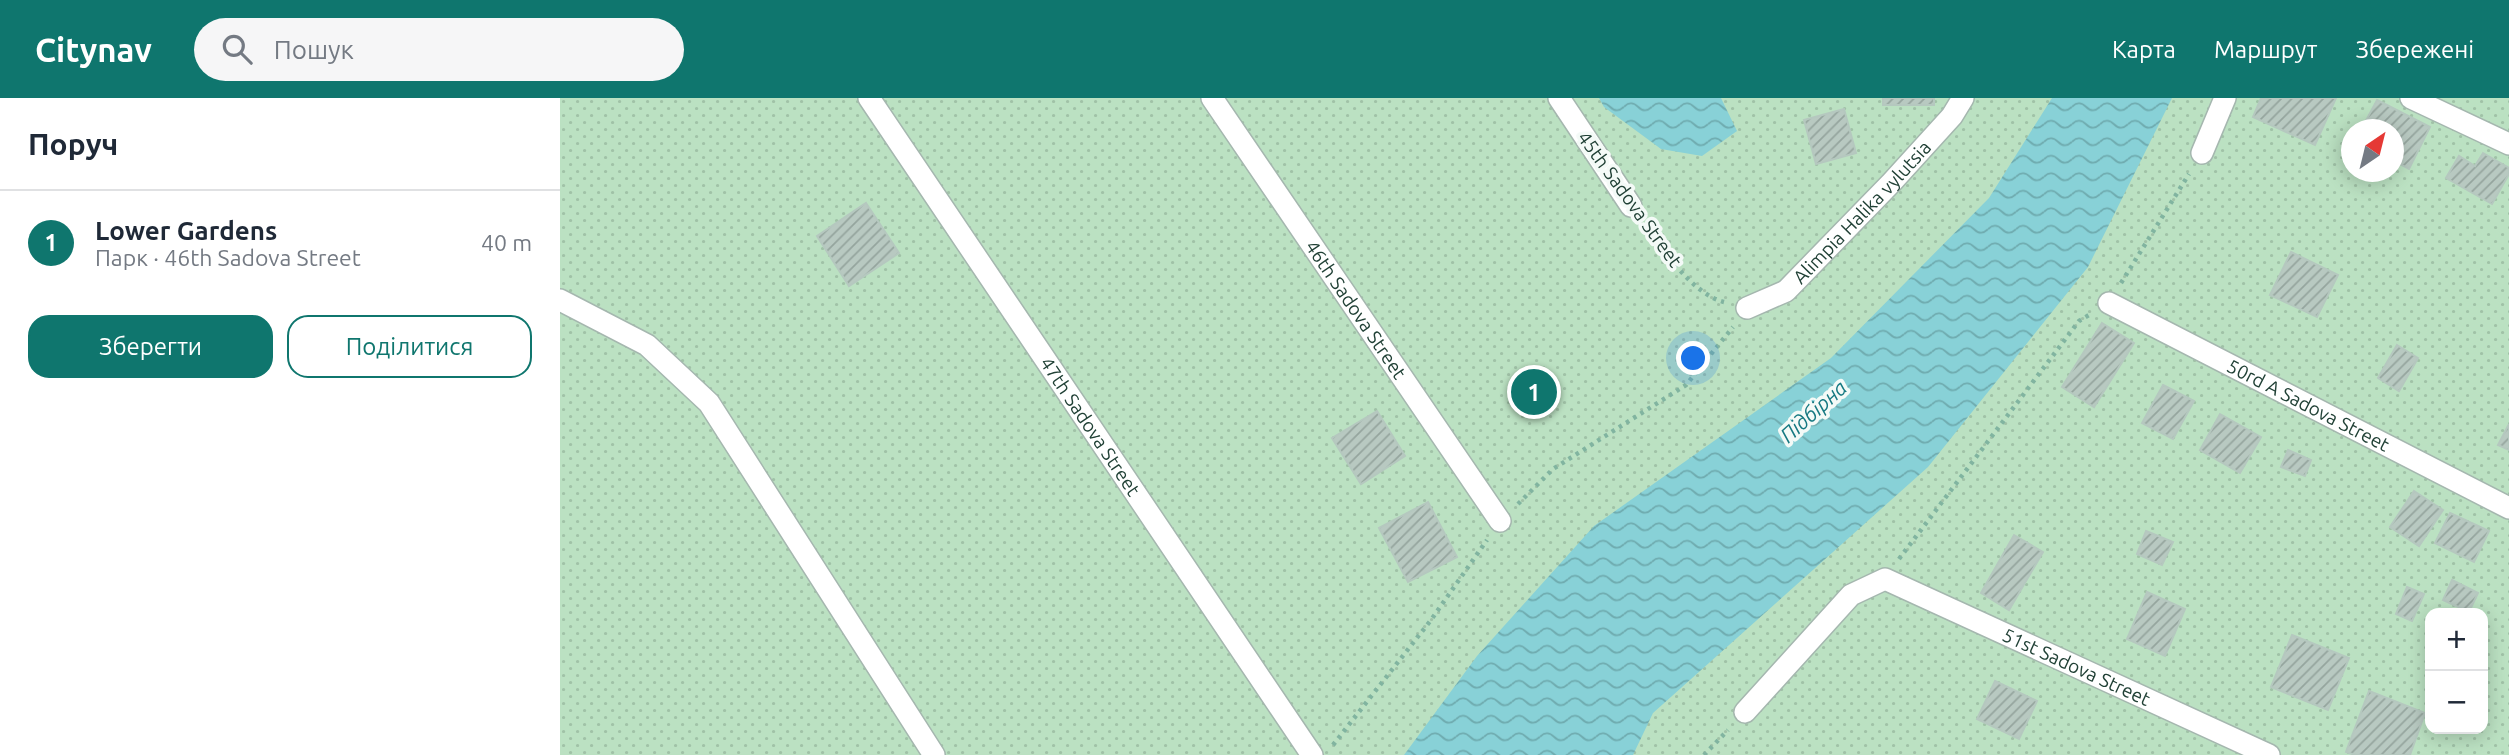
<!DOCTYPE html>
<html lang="uk">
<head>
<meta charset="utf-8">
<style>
	:root { --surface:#fff; --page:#f6f6f7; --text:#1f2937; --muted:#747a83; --line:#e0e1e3; --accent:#0f766e }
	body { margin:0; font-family:Ubuntu,sans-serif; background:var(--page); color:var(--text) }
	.controls { position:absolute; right:21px; bottom:21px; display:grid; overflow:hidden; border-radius:14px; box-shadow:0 4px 18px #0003 }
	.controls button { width:63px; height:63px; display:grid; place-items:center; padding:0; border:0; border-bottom:2px solid var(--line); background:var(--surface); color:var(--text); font:35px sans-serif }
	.compass { position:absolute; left:1781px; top:21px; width:63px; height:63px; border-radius:50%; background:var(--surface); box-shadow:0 4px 18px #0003; rotate:35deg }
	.you { position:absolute; left:1134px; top:261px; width:24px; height:24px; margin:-18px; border:5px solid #fff; border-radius:50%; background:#1a73e8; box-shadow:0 0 0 10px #1a73e833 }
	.badge { display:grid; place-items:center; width:46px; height:46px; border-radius:50%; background:var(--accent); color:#fff; font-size:23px; font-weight:700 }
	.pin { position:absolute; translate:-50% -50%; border:4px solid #fff; box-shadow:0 2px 7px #0006 }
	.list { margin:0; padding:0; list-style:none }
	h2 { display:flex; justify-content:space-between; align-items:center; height:91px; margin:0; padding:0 28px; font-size:30px }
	h2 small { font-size:23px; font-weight:400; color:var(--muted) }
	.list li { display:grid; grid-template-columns:46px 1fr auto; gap:21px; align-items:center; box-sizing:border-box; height:105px; padding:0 28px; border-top:2px solid var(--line) }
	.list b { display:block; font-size:26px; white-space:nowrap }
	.list p { margin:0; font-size:23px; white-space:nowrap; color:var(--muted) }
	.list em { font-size:23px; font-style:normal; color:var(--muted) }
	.actions { display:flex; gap:14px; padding:21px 28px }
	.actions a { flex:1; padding:16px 0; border:2px solid var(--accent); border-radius:21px; text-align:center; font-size:24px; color:var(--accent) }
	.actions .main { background:var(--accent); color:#fff }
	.icon { flex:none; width:38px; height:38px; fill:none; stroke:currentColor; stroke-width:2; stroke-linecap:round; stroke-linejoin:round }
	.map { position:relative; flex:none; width:1949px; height:657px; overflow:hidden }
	header { display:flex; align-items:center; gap:42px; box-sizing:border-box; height:98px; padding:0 35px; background:var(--accent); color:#fff }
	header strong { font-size:33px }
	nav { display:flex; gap:38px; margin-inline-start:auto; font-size:24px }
	.search { width:490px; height:63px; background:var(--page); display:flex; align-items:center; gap:18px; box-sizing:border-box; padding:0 24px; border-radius:38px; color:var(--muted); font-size:26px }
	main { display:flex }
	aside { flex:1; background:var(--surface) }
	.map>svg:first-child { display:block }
</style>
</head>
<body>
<header>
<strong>Citynav</strong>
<div class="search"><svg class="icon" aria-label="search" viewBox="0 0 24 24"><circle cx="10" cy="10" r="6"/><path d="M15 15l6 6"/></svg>Пошук</div>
<nav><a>Карта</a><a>Маршрут</a><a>Збережені</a></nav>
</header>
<main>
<aside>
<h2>Поруч<small></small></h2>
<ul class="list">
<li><span class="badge">1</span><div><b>Lower Gardens</b><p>Парк · 46th Sadova Street</p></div><em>40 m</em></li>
</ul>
<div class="actions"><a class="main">Зберегти</a><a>Поділитися</a></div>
</aside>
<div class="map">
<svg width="1949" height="657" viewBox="0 0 1949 657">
	<defs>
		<pattern id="garden-dots" width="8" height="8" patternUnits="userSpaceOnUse" patternTransform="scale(1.75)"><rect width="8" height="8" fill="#bbe1c2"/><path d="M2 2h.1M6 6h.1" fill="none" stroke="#a0c2a7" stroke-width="1.8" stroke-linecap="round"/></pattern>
		<pattern id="water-waves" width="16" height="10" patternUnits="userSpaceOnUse" patternTransform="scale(1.75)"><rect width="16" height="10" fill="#88d1d7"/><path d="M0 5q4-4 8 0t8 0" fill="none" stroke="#6fabaf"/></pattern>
		<pattern id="building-hatch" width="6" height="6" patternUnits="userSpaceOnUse" patternTransform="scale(1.75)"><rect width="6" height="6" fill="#b8c9c1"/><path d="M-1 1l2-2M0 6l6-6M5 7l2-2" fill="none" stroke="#95a59e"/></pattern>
	</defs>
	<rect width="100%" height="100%" fill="#e3eee8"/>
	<path fill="url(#garden-dots)" fill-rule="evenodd" d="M0 0H1949V657H0ZM1792 32H1834V74H1792ZM1870 515H1923V631H1870Z"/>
	<g fill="url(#water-waves)">
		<polygon points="1039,0 1161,0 1177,33 1142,58 1101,51 1044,9"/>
		<polygon points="1492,0 1612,0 1528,169 1368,369 1093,615 1073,657 844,657 917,558 1034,428 1271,260 1429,100"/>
	</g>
	<g fill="url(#building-hatch)" stroke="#b5c8bf" stroke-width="2">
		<rect x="1323" y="0" width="51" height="7"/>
		<polygon points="1701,0 1776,0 1755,47 1693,19"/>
		<polygon points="1817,2 1870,29 1849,71 1834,63 1834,32 1801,32"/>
		<polygon points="1284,11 1296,55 1256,66 1244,22"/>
		<polygon points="1923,55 1949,70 1949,76 1932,106 1886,80 1899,58 1915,68"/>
		<polygon points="306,105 339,155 289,188 257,138"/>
		<polygon points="1731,154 1778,177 1757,219 1710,197"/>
		<polygon points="1542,225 1574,245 1534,309 1502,289"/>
		<polygon points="1837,247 1858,260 1839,293 1818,280"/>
		<polygon points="1603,287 1634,303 1613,341 1582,325"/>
		<polygon points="817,313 845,358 801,386 772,340"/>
		<polygon points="1660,316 1701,339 1680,375 1640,352"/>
		<polygon points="1949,326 1949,352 1938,347"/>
		<polygon points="1728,352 1751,362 1745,378 1721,369"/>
		<polygon points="1854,393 1883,412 1859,448 1830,429"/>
		<polygon points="868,404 897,459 848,484 819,430"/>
		<polygon points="1890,415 1929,433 1914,464 1875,445"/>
		<polygon points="1586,433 1613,444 1602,467 1577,456"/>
		<polygon points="1454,437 1483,454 1449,512 1421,495"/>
		<polygon points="1892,482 1918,495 1909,514 1883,502"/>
		<polygon points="1847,489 1864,496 1852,523 1836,516"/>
		<polygon points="1587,494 1625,511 1605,558 1567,541"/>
		<polygon points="1732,537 1789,560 1768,612 1711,589"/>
		<polygon points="1435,583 1477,603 1459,641 1417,621"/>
		<polygon points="1809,593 1865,615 1850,657 1795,657 1786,654"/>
	</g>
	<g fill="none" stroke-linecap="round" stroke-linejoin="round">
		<defs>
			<g id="minor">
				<path id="s1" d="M309 0 752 657"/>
				<path id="s2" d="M652 0 940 423"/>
				<polyline points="999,0 1071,108"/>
				<polyline points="1851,0 1949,46"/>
				<polyline points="1642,55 1665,0"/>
				<polyline points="0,202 87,247 149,305 374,657"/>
				<path id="s3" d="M1549 205 1949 410"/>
				<path id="s4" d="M1187 210 1226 193 1332 84 1392 18 1403 0"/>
				<path id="s5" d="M1185 614 1291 497 1325 481 1709 657"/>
			</g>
		</defs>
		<use href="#minor" stroke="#a5b7af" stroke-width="24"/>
		<g stroke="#81b4a0" stroke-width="4.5" stroke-dasharray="3.5 5" stroke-linecap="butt">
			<path d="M1084 126C1103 151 1132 196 1164 204"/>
			<polyline points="1561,185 1629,76"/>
			<polyline points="958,406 993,371 1126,287 1173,229"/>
			<polyline points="1339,461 1519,223 1529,217"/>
			<polyline points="773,647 871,522 927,442"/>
			<polyline points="1144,657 1168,632"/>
		</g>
		<use href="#minor" stroke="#fff" stroke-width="21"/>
	</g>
	<g text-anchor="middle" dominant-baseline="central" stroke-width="7" stroke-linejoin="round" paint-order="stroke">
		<g font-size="19" fill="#214136" stroke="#f4faf7">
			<text transform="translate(1070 101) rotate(54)">45th Sadova Street</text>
			<text stroke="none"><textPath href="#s4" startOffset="152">Alimpia Halika vylutsia</textPath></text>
			<text stroke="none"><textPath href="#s2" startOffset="256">46th Sadova Street</textPath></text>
			<text stroke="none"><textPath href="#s3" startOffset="224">50rd A Sadova Street</textPath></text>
			<text stroke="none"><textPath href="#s1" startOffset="396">47th Sadova Street</textPath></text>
			<text stroke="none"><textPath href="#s5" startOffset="406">51st Sadova Street</textPath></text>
		</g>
		<g font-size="21" font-style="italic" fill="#167982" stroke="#f4faf7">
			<text transform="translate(1253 313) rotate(-42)">Підбірна</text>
		</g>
	</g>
</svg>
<div class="controls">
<button>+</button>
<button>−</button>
</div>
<svg class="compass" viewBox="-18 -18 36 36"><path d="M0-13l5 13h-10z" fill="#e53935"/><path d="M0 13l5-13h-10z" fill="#747a83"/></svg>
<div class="you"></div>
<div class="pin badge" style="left:974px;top:294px">1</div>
</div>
</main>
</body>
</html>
